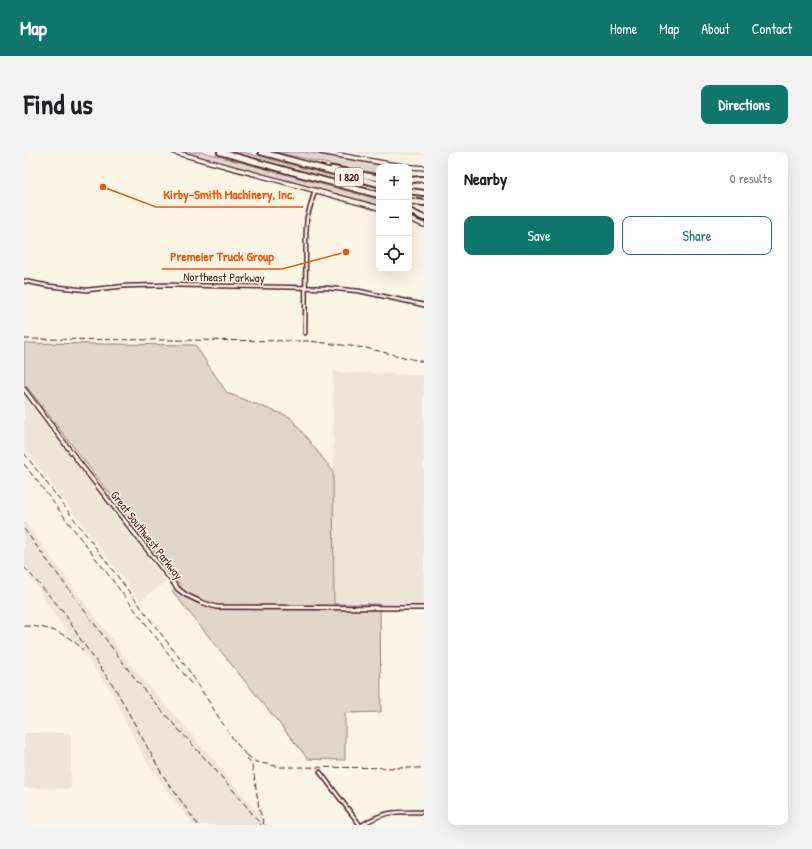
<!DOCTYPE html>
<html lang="en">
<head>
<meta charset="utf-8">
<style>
	:root { --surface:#fff; --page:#f2f2f2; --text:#202124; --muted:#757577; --line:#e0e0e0; --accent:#0f766e }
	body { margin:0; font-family:"Patrick Hand",sans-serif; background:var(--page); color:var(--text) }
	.controls { position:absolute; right:12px; top:12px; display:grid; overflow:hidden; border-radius:8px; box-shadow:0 4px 16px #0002 }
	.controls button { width:36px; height:36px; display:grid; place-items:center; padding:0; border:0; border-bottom:1px solid var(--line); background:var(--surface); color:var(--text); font:20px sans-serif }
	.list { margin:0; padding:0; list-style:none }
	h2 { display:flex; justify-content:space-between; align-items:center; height:52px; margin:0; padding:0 16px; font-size:17px }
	h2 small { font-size:13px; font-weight:400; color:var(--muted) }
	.actions { display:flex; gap:8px; padding:12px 16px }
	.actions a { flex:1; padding:9px 0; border:1px solid var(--accent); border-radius:8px; text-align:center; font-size:14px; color:var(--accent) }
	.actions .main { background:var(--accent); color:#fff }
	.icon { flex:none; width:22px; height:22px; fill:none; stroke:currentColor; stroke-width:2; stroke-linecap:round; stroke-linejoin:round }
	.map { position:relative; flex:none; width:400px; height:673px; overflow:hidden; border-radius:8px }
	header { display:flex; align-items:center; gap:24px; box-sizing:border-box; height:56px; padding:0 20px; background:var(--accent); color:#fff }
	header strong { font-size:19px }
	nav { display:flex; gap:22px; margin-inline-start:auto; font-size:14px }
	.intro { display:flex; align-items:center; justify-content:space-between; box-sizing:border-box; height:96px; padding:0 24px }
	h1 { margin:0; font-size:28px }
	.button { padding:10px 18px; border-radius:8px; background:var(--accent); color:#fff; font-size:14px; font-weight:700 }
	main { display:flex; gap:24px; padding:0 24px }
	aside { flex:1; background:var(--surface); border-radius:8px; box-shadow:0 4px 16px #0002 }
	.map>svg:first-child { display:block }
</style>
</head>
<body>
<header>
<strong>Map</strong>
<nav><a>Home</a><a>Map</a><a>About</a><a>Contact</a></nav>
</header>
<div class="intro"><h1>Find us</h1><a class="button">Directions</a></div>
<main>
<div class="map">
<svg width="400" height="673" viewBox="0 0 400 673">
	<rect width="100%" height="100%" fill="#fcf5e5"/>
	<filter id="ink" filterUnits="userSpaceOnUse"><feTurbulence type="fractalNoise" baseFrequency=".025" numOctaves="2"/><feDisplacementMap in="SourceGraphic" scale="8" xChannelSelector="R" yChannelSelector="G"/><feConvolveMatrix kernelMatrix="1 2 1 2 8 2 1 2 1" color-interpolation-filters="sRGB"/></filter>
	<g filter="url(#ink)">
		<g fill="#eee5d7">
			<polygon points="327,0 400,0 400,3 337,2"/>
			<polygon points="309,220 400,223 400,452 310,452"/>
			<polygon points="0,244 142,430 116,449 0,296"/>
			<polygon points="0,369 106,512 195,614 244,673 169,673 123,611 85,536 22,451 3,416 0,416"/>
			<polygon points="0,581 47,581 47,637 0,636"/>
		</g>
		<g fill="#e2d5ca" stroke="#967a7a">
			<polygon points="158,0 179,0 349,46 355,48 355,54"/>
			<polygon points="207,0 219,0 355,36 355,39"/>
			<polygon points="251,0 280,0 368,15 355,15 355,22 331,18"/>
			<polygon points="0,191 171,193 203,241 266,265 309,319 310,452 356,452 357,560 321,561 321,608 284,607 148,439 157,434 0,231"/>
		</g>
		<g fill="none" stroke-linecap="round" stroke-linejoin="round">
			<defs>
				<g id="minor">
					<polyline points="0,129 25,134 62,138 102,134 144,133 303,136 335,139 400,153"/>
					<polyline points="281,181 282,80 283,66 291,38"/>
					<polyline points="296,620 336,673"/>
					<path d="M338 673C361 658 374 660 400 660"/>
				</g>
				<polyline id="tertiary" points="0,237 54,309 154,437 162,443 177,450 192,455 400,456"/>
				<g id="secondary">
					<polyline points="150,0 355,56"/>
					<polyline points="297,0 377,14 400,16"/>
					<polyline points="385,67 400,73"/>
				</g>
				<g id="motorway">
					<polyline points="196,0 261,18 355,43"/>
					<polyline points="237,0 355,32"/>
					<polyline points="308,17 355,26"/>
					<polyline points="385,28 400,27"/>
					<polyline points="385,39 400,41"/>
					<polyline points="385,49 400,51"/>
					<polyline points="385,59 400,66"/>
				</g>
			</defs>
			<use href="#minor" stroke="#4a1f2b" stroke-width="5.5"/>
			<use href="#tertiary" stroke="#4a1f2b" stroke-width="6"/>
			<use href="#secondary" stroke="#4a1f2b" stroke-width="6"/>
			<use href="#motorway" stroke="#4a1f2b" stroke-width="8"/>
			<use href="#minor" stroke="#fcf5e5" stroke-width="2.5"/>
			<use href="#tertiary" stroke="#fcf5e5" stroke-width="3"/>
			<use href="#secondary" stroke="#fcf5e5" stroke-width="3.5"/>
			<use href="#motorway" stroke="#fcf5e5" stroke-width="4.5"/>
			<g stroke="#4a1f2b" stroke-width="1" stroke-dasharray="6 3" stroke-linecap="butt">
				<polyline points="0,187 285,189 342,196 400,210"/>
				<polyline points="0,301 166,520 206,583 221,602 228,614 230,623 235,656 240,673"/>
				<polyline points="0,312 169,534"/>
				<path d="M0 377 112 528C152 578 199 622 237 673"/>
				<polyline points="0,415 39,459 57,488 91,536 138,622 174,673"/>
				<path d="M0 474C23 474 44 481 59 498"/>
				<polyline points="223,603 232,610 257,615 400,616"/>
			</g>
		</g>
	</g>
	<g text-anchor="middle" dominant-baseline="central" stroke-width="3" stroke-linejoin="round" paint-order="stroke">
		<rect fill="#fcf5e5" stroke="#7f5f63" stroke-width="1" x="311" y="16" width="28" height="18" rx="3"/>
		<g font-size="11" font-weight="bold" fill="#4a1f2b">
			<text x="325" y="25">I 820</text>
		</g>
		<g font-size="12" fill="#4a1f2b" stroke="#fcf5e5">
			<text transform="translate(200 125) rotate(1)">Northeast Parkway</text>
			<text transform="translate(123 383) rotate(52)">Great Southwest Parkway</text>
		</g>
	</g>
	<path fill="none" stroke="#e8590c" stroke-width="1.5" d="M79 35L132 55H279M322 100L258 117H138"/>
	<g fill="#e8590c" stroke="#fcf5e5" stroke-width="1.5">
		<circle cx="79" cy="35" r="4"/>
		<circle cx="322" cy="100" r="4"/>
	</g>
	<g font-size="13" text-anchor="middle" font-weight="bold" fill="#e8590c" stroke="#fcf5e5" stroke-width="3" stroke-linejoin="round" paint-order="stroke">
		<text x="205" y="47">Kirby-Smith Machinery, Inc.</text>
		<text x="198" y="109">Premeier Truck Group</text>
	</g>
</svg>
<div class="controls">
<button>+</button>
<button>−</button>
<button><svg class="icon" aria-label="locate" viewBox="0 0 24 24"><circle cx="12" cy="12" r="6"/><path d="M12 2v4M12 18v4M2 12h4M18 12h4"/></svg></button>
</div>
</div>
<aside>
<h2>Nearby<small>0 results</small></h2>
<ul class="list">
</ul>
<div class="actions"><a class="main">Save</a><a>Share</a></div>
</aside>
</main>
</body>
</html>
